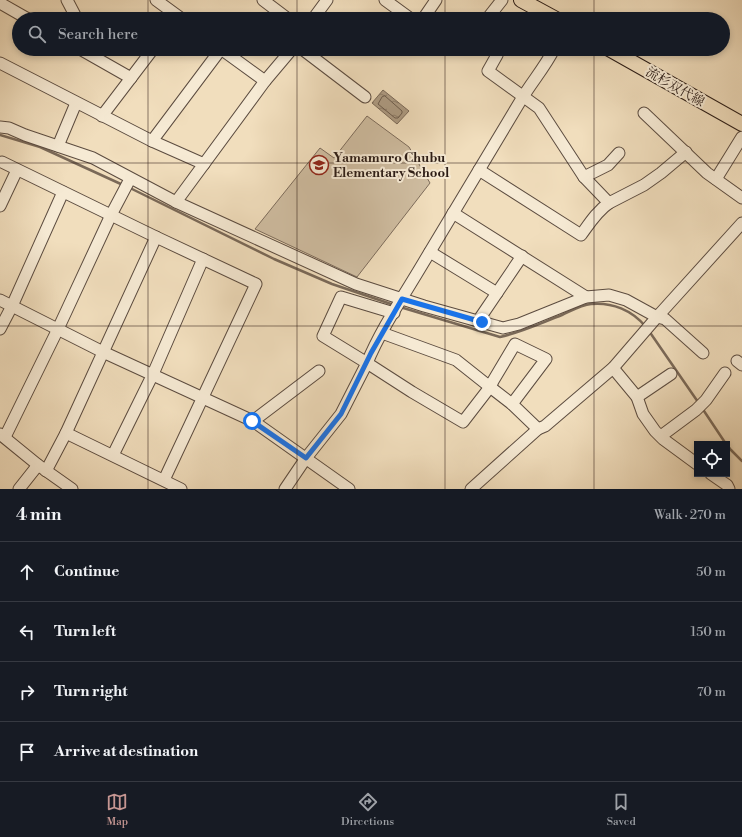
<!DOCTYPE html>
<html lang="en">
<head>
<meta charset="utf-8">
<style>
	:root { --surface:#171b24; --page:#20242c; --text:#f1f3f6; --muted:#9ea1a6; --line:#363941; --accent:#c59692 }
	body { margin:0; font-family:"Libre Bodoni","Noto Serif JP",serif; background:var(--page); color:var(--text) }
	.controls { position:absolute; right:12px; bottom:12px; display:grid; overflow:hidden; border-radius:0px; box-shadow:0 2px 6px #0003 }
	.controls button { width:36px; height:36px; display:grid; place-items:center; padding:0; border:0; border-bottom:1px solid var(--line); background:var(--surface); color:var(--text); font:20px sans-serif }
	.stop { position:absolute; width:12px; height:12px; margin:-9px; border:3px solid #1a73e8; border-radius:50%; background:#fff }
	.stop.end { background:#1a73e8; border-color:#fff; box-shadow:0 1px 4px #0008 }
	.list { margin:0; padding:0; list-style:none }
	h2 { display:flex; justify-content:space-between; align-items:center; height:52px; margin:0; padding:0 16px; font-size:17px }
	h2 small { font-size:13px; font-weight:400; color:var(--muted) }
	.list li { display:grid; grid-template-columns:26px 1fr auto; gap:12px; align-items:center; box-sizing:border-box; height:60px; padding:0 16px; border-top:1px solid var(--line) }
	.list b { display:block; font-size:15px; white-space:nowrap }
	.list em { font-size:13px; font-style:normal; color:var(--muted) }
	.icon { flex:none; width:22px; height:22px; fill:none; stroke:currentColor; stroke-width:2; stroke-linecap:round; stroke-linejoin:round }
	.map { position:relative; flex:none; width:742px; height:489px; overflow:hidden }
	.search { position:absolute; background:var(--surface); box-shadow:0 2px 6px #0003; left:12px; right:12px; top:12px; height:44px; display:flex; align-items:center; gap:10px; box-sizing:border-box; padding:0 14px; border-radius:22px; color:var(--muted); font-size:15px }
	.sheet { height:292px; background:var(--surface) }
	nav { display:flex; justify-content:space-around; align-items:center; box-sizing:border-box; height:56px; border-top:1px solid var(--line); background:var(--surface); font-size:11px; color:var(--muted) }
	nav a { display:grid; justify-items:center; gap:2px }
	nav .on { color:var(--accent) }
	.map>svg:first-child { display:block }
</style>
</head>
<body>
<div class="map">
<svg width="742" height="489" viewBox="0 0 742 489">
	<defs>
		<pattern id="water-ripples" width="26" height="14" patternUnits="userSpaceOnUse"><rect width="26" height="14" fill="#ae9c84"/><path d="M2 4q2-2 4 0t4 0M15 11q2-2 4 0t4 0" fill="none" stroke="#8e7e6b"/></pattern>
	</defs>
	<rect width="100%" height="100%" fill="#f1debd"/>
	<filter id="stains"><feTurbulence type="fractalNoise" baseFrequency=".005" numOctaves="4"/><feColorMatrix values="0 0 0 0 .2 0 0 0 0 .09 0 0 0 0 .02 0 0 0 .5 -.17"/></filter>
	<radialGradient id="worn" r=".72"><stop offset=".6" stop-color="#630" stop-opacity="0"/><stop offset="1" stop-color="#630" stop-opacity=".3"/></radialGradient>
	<polygon fill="#cfbda1" stroke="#7d6c5c" points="367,116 409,147 430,183 357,277 255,229 320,148 334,158"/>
	<polygon fill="url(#water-ripples)" stroke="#7a6958" points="383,90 409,111 397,124 372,103"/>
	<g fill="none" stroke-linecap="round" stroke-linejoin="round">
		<polygon stroke="#6c5c4d" stroke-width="1" points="385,96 402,111 402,113 398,118 395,118 378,104 382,97"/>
		<g stroke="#7a6958" stroke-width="2.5">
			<polyline points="0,135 40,147 123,185"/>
			<polyline points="130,188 274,259 332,284 394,305"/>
			<path d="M400 307 500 337C522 332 541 323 562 315 571 311 581 305 591 304 612 302 632 310 646 327"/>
			<polyline points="649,331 698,402"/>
			<polyline points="702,408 726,444"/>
			<polyline points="727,445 731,450 742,461"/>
		</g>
		<defs>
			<g id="minor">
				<polyline points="67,0 77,19"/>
				<polyline points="156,0 182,19"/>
				<polyline points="263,0 288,19"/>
				<polyline points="385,0 411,19"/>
				<polyline points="0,3 28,19"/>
				<polyline points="313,19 327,0"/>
				<polyline points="423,19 436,0"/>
				<polyline points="487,19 502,0"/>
				<polyline points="80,49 131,78"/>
				<polyline points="221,49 265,81"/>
				<polyline points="302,49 365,97"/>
				<polyline points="492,49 497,55 488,71 539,108 584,177 609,203 644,185 661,173 686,152"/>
				<polyline points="0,63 152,141 204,164"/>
				<polyline points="644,113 707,173 742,198"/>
				<polyline points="102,116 153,49"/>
				<polyline points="0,127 9,128 25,135 93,158 176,202 356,284 424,306 503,328 519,324 586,297 609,295 626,300 657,317 665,319 703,353"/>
				<polyline points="152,141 221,49"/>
				<polyline points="58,146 76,103"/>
				<polyline points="2,162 156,237 256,284 164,480"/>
				<path d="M479 170 581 235C589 224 597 211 609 203"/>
				<polyline points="584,177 608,165 619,153"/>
				<polyline points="716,179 742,137"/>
				<polyline points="176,202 265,81 292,49"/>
				<polyline points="0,206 17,170"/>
				<polyline points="453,213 586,297"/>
				<polyline points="430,252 497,293"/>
				<polyline points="0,300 103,352 253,421 349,489"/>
				<polyline points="478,321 522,256"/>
				<polyline points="0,329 12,306 63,192"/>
				<polyline points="382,333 456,360 490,387 493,381 515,344 546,359 512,404"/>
				<polyline points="737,361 742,365"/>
				<polyline points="613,368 637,397 643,414 655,431 663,439 697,464"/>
				<polyline points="637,397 671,374"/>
				<polyline points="253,421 319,371"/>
				<path d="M538 429 512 404 490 387 463 422 412 392 367 363C381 329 403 297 422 265 455 210 488 155 521 100 531 83 545 67 554 49"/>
				<polyline points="66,433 181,489"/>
				<polyline points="0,434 38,465 72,489"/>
				<polyline points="661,436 696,410 706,400 725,373"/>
				<polyline points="5,437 58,329 111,215 130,179"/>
				<polyline points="113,455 153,374 203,259"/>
				<polyline points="46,471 66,433 156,237"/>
				<polyline points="711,474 727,485 729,489"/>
				<polyline points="19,489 38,465"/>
				<polyline points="285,489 306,458 341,414 367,363 323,336 341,297 394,313"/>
				<polyline points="471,489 538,429 545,426 613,368 657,317 742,223"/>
			</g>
			<g id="major">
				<polyline points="521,0 556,19"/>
				<polyline points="609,49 742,124"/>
			</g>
		</defs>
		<use href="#minor" stroke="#5c4c40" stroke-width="13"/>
		<use href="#major" stroke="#2b1c16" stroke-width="16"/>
		<use href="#minor" stroke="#f6ead4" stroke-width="11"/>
		<use href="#major" stroke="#f1debd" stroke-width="14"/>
	</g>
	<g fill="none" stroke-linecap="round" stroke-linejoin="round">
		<polyline stroke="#1a73e8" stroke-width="5" points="252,421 306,458 341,414 371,353 402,299 482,322"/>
	</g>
	<path fill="none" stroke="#2b1c16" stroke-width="1" stroke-opacity="0.55" d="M148 0V19M297 0V19M445 0V19M594 0V19M148 49V489M297 49V489M445 49V489M594 49V489M0 163H742M0 326H742"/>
	<defs>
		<symbol id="school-ring" viewBox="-11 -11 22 22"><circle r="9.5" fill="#f6ead4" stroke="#8f2418" stroke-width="1.5"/><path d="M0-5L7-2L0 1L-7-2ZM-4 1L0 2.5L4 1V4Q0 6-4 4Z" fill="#8f2418"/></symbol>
	</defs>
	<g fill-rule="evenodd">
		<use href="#school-ring" x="308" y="154" width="22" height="22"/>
	</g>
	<g text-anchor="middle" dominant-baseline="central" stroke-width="4" stroke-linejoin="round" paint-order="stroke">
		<g font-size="13" fill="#2b1c16" stroke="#f6ead4">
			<text transform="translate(675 87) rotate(30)">流杉双代線</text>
		</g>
		<g font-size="13" font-weight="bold" fill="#2b1c16" stroke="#f6ead4" text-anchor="start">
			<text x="333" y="158">Yamamuro Chubu<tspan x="333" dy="15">Elementary School</tspan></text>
		</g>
	</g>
	<rect width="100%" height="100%" filter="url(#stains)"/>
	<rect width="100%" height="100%" fill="url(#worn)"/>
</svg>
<div class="controls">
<button><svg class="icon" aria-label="locate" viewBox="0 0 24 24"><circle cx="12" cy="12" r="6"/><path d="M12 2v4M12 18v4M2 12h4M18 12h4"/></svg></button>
</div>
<div class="stop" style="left:252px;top:421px"></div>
<div class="stop end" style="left:482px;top:322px"></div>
<div class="search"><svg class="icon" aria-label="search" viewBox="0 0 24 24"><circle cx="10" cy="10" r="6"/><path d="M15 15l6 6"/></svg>Search here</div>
</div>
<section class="sheet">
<h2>4 min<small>Walk · 270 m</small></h2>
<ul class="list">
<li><svg class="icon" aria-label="ahead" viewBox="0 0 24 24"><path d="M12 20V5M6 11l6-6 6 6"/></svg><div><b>Continue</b></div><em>50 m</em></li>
<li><svg class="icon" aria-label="left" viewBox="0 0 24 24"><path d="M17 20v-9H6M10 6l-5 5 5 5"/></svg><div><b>Turn left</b></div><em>150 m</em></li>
<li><svg class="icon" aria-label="right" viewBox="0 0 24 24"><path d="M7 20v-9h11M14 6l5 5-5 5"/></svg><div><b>Turn right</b></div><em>70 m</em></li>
<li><svg class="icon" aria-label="arrive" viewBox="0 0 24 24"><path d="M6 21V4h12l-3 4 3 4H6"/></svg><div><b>Arrive at destination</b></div></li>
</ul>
</section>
<nav>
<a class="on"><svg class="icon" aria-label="map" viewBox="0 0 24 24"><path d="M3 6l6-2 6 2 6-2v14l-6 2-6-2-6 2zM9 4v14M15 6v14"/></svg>Map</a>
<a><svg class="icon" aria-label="directions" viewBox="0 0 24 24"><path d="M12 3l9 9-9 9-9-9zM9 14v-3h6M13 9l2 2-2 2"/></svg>Directions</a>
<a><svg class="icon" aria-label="saved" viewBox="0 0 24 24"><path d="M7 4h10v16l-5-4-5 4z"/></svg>Saved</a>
</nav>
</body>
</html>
